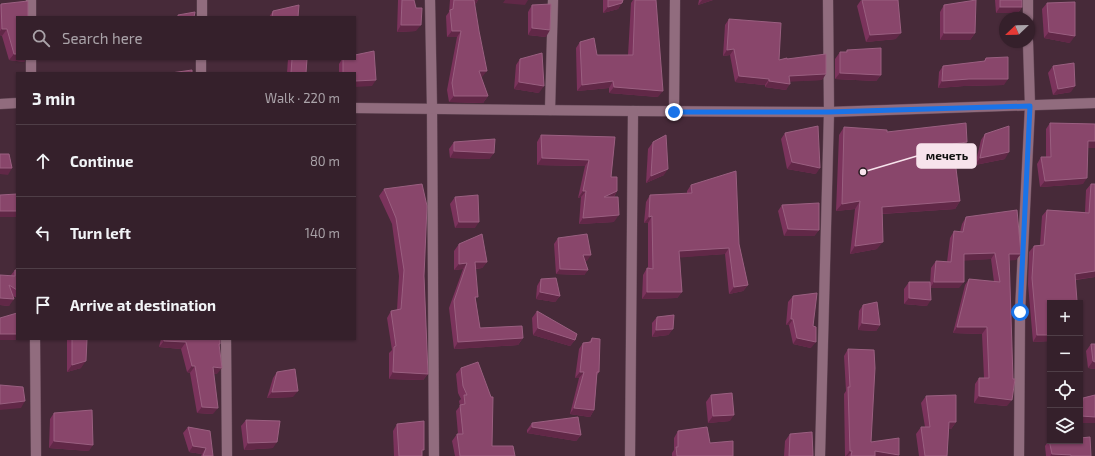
<!DOCTYPE html>
<html lang="en">
<head>
<meta charset="utf-8">
<style>
	:root { --surface:#35202b; --page:#402d37; --text:#f1f3f6; --muted:#aaa3a9; --line:#4f3e47 }
	body { margin:0; font-family:"Exo 2",sans-serif; background:var(--page); color:var(--text) }
	.controls { position:absolute; right:12px; bottom:12px; display:grid; overflow:hidden; border-radius:0px; box-shadow:0 1px 3px #0004 }
	.controls button { width:36px; height:36px; display:grid; place-items:center; padding:0; border:0; border-bottom:1px solid var(--line); background:var(--surface); color:var(--text); font:20px sans-serif }
	.compass { position:absolute; left:999px; top:12px; width:36px; height:36px; border-radius:50%; background:var(--surface); box-shadow:0 1px 3px #0004; rotate:247deg }
	.stop { position:absolute; width:12px; height:12px; margin:-9px; border:3px solid #1a73e8; border-radius:50%; background:#fff }
	.stop.end { background:#1a73e8; border-color:#fff; box-shadow:0 1px 4px #0008 }
	.list { margin:0; padding:0; list-style:none }
	h2 { display:flex; justify-content:space-between; align-items:center; height:52px; margin:0; padding:0 16px; font-size:17px }
	h2 small { font-size:13px; font-weight:400; color:var(--muted) }
	.list li { display:grid; grid-template-columns:26px 1fr auto; gap:12px; align-items:center; box-sizing:border-box; height:72px; padding:0 16px; border-top:1px solid var(--line) }
	.list b { display:block; font-size:15px; white-space:nowrap }
	.list em { font-size:13px; font-style:normal; color:var(--muted) }
	.icon { flex:none; width:22px; height:22px; fill:none; stroke:currentColor; stroke-width:2; stroke-linecap:round; stroke-linejoin:round }
	.map { position:relative; flex:none; width:1095px; height:456px; overflow:hidden }
	.search { position:absolute; background:var(--surface); box-shadow:0 1px 3px #0004; left:16px; top:16px; width:340px; height:44px; display:flex; align-items:center; gap:10px; box-sizing:border-box; padding:0 14px; border-radius:0px; color:var(--muted); font-size:15px }
	.panel { position:absolute; background:var(--surface); box-shadow:0 1px 3px #0004; left:16px; top:72px; width:340px; height:268px; border-radius:0px }
	.map>svg:first-child { display:block }
</style>
</head>
<body>
<div class="map">
<svg width="1095" height="456" viewBox="0 0 1095 456">
	<rect width="100%" height="100%" fill="#472a39"/>
	<g fill="none" stroke-linecap="round" stroke-linejoin="round">
		<defs>
			<g id="minor">
				<polyline points="430,0 432,108 434,456"/>
				<polyline points="1028,0 1028,18"/>
				<polyline points="31,17 31,0"/>
				<polyline points="202,17 202,0"/>
				<polyline points="31,73 31,59"/>
				<polyline points="201,73 201,59"/>
				<polyline points="0,104 17,103"/>
				<polyline points="355,108 633,111 829,112 1095,103"/>
				<polyline points="550,110 553,0"/>
				<polyline points="674,112 675,0"/>
				<polyline points="35,339 36,456"/>
				<polyline points="226,339 227,456"/>
				<polyline points="630,456 633,111"/>
				<polyline points="820,456 829,112 828,0"/>
				<polyline points="1019,456 1020,312 1030,106 1028,42"/>
			</g>
		</defs>
		<use href="#minor" stroke="#634856" stroke-width="11"/>
		<use href="#minor" stroke="#916c7e" stroke-width="10"/>
	</g>
	<g fill="#7b335c">
		<polygon points="398,0 414,0 416,31 397,32"/>
		<polygon points="450,0 478,0 475,5 482,77 481,77 488,96 483,103 449,102 447,90 457,37 447,37 446,16 449,12"/>
		<polygon points="603,0 623,0 618,9 603,13"/>
		<polygon points="633,0 656,0 658,97 609,93 609,88 577,91 576,48 580,42 597,55 628,55 631,3"/>
		<polygon points="699,0 713,0 698,5"/>
		<polygon points="861,0 896,39 866,42 857,6"/>
		<polygon points="995,0 1022,0 1022,7 1018,13 996,13"/>
		<polygon points="1047,3 1070,43 1044,38 1042,9"/>
		<polygon points="1,4 17,59 26,59 24,62 9,60 2,36 0,35 0,5"/>
		<polygon points="532,5 546,37 528,35 528,12"/>
		<polygon points="944,5 975,33 970,40 940,40 940,12"/>
		<polygon points="273,11 298,17 269,17"/>
		<polygon points="729,19 779,60 787,59 822,80 790,81 786,90 765,87 765,85 735,82 730,55 723,56 725,25"/>
		<polygon points="847,50 881,75 876,81 835,79 835,59 840,52 846,52"/>
		<polygon points="986,58 1004,85 964,86 938,88 939,72 943,66 983,62"/>
		<polygon points="288,59 307,59 306,73 287,73"/>
		<polygon points="342,59 343,59 372,86 355,73 339,73 339,64"/>
		<polygon points="520,59 539,93 514,89 516,65"/>
		<polygon points="1053,66 1071,92 1053,95 1048,73"/>
		<polygon points="1050,123 1095,124 1095,148 1088,148 1083,184 1040,187 1037,164 1041,157 1046,157 1046,129"/>
		<polygon points="844,127 887,132 961,150 954,151 960,201 955,209 882,214 877,249 850,254 855,209 836,211 839,135"/>
		<polygon points="785,133 816,174 787,169 781,139"/>
		<polygon points="985,134 1005,159 975,165 981,140"/>
		<polygon points="541,135 615,137 611,177 617,191 614,197 614,222 579,224 581,197 578,198 585,166 537,165 537,142"/>
		<polygon points="454,142 494,153 489,159 450,158 449,149"/>
		<polygon points="653,142 664,175 646,183 648,149"/>
		<polygon points="1091,184 1095,277 1076,280 1050,341 1033,342 1028,284 1029,252 1034,246 1040,245 1042,216 1047,210 1085,212 1086,190"/>
		<polygon points="691,185 739,244 748,285 743,291 729,294 725,254 680,257 682,292 677,298 642,299 643,275 647,268 648,268 648,223 644,223 646,202 650,195 687,194 687,191"/>
		<polygon points="384,189 424,276 428,374 423,380 389,379 389,353 392,350 387,318 391,311 397,310 399,276 392,224 379,196"/>
		<polygon points="455,197 475,228 455,228 450,204"/>
		<polygon points="782,205 819,230 814,236 784,236 778,211"/>
		<polygon points="966,217 1016,260 1009,260 1007,406 974,403 975,384 979,378 984,378 982,334 953,333 965,285 969,279 994,282 991,259 964,260 959,288 930,288 927,306 904,304 904,289 909,282 930,285 931,268 936,261 947,262 950,238 954,231 960,232 962,224"/>
		<polygon points="558,238 587,261 585,261 588,270 584,275 556,274 554,244"/>
		<polygon points="459,244 487,262 482,268 476,269 476,301 480,328 523,338 518,345 454,349 449,308 463,269 454,270 454,251"/>
		<polygon points="15,270 17,270 17,298 13,296 9,306 0,305 11,275"/>
		<polygon points="541,279 560,296 555,302 536,299 537,286"/>
		<polygon points="793,296 811,348 793,344 789,325 786,325 788,302"/>
		<polygon points="863,305 880,325 876,331 858,330 859,311"/>
		<polygon points="537,311 575,340 570,346 533,335 532,318"/>
		<polygon points="657,317 673,329 668,335 652,337 652,323"/>
		<polygon points="592,338 599,372 597,375 594,410 590,417 570,414 579,378 575,378 579,349 583,343 589,342"/>
		<polygon points="67,339 87,339 81,368 67,372"/>
		<polygon points="161,339 220,339 220,344 219,346 217,374 214,374 213,414 197,413 190,373 187,372 181,349 159,347"/>
		<polygon points="1091,344 1095,344 1095,369 1088,368 1086,351"/>
		<polygon points="848,349 871,442 899,455 898,456 845,456 844,394 846,391 844,356"/>
		<polygon points="461,368 492,446 515,456 455,456 452,441 457,434 458,434 456,411 460,406 459,401 461,399 458,393 456,374"/>
		<polygon points="277,372 293,397 267,398 273,378"/>
		<polygon points="711,395 730,421 708,423 706,402"/>
		<polygon points="1095,395 1095,423 1080,423 1080,401 1083,398"/>
		<polygon points="926,396 956,422 951,429 949,429 947,456 919,456 916,434 921,427 925,427 921,403"/>
		<polygon points="54,413 89,451 49,448 50,419"/>
		<polygon points="246,420 273,448 244,450 241,426"/>
		<polygon points="532,423 581,435 576,441 527,433 527,430"/>
		<polygon points="397,424 422,452 422,456 394,456 393,431"/>
		<polygon points="188,427 213,456 201,456 202,454 189,452 183,433"/>
		<polygon points="678,431 710,443 733,456 672,456 672,453 674,450 674,438"/>
		<polygon points="790,434 813,456 784,456 785,441"/>
		<polygon points="1049,440 1091,456 1046,456 1045,446"/>
	</g>
	<g fill="#612847">
		<polygon points="473,0 478,0 475,5"/>
		<polygon points="505,0 528,0 525,5 503,3"/>
		<polygon points="702,0 713,0 698,5"/>
		<polygon points="622,3 618,9 603,13 608,7"/>
		<polygon points="1000,7 1022,7 1018,13 996,13"/>
		<polygon points="401,25 421,25 416,31 397,32"/>
		<polygon points="532,28 550,30 546,37 528,35"/>
		<polygon points="2,29 7,29 2,36 0,35 0,31"/>
		<polygon points="452,31 461,31 457,37 447,37"/>
		<polygon points="1049,32 1075,36 1070,43 1044,38"/>
		<polygon points="901,33 896,39 866,42 870,35"/>
		<polygon points="944,33 975,33 970,40 940,40"/>
		<polygon points="734,49 730,55 723,56 727,50"/>
		<polygon points="14,54 17,54 17,59 26,59 24,62 9,60"/>
		<polygon points="479,71 487,71 482,77 475,77"/>
		<polygon points="840,73 881,75 876,81 835,79"/>
		<polygon points="826,74 822,80 785,82 789,76"/>
		<polygon points="739,76 769,79 765,85 735,82"/>
		<polygon points="969,79 1008,79 1004,85 964,86 938,88 942,81"/>
		<polygon points="376,80 372,86 355,87 355,81"/>
		<polygon points="613,81 609,88 577,91 582,85"/>
		<polygon points="769,81 790,84 786,90 765,87"/>
		<polygon points="519,82 544,86 539,93 514,89"/>
		<polygon points="1075,86 1071,92 1053,95 1058,89"/>
		<polygon points="614,87 663,91 658,97 609,93"/>
		<polygon points="454,96 488,96 483,103 449,102"/>
		<polygon points="1088,141 1095,141 1095,148 1083,148"/>
		<polygon points="967,142 961,150 948,152 953,144"/>
		<polygon points="454,151 494,153 489,159 450,158"/>
		<polygon points="1009,152 1005,159 975,165 980,158"/>
		<polygon points="542,158 589,160 585,166 537,165"/>
		<polygon points="792,162 820,168 816,174 787,169"/>
		<polygon points="0,168 12,168 8,175 0,174"/>
		<polygon points="668,169 664,175 646,183 651,176"/>
		<polygon points="1087,178 1083,184 1040,187 1045,181"/>
		<polygon points="583,191 586,191 581,197 578,198"/>
		<polygon points="617,191 613,198 604,197"/>
		<polygon points="860,201 855,209 836,211 842,204"/>
		<polygon points="960,201 955,209 877,214 882,207"/>
		<rect x="0" y="211" width="17" height="6"/>
		<polygon points="619,215 614,222 579,224 583,218"/>
		<polygon points="652,216 648,223 644,223 649,217"/>
		<polygon points="459,222 479,222 475,228 455,228"/>
		<polygon points="788,229 819,230 814,236 784,236"/>
		<polygon points="883,242 877,249 850,254 855,246"/>
		<polygon points="729,248 725,254 675,258 679,251"/>
		<polygon points="995,253 991,259 960,261 964,254"/>
		<polygon points="1009,254 1021,254 1016,260 1004,261"/>
		<polygon points="583,255 591,255 587,261 579,260"/>
		<polygon points="475,262 487,262 482,268 471,269"/>
		<polygon points="467,263 463,269 454,270 459,264"/>
		<polygon points="560,269 588,270 584,275 556,274"/>
		<polygon points="1095,271 1095,277 1071,280 1075,274"/>
		<polygon points="934,282 964,282 959,288 930,288"/>
		<polygon points="748,285 743,291 729,294 734,287"/>
		<polygon points="540,292 560,296 555,302 536,299"/>
		<polygon points="647,292 682,292 677,298 642,299"/>
		<polygon points="0,298 14,299 9,306 0,305"/>
		<polygon points="909,298 931,300 927,306 904,304"/>
		<polygon points="791,319 793,319 789,325 786,325"/>
		<polygon points="862,323 880,325 876,331 858,330"/>
		<polygon points="957,327 987,327 982,334 953,333"/>
		<polygon points="538,328 575,340 570,346 533,335"/>
		<polygon points="673,329 668,335 652,337 656,330"/>
		<polygon points="0,334 17,334 17,339 21,339 21,340 0,340"/>
		<polygon points="1037,335 1050,335 1050,341 1033,342"/>
		<polygon points="523,338 518,345 454,349 458,342"/>
		<polygon points="797,338 816,342 811,348 793,344"/>
		<polygon points="164,341 186,342 181,349 159,347"/>
		<polygon points="86,361 81,368 67,372 72,365"/>
		<polygon points="1093,361 1095,362 1095,369 1088,368"/>
		<polygon points="192,366 195,366 190,373 187,372"/>
		<polygon points="213,367 222,368 217,374 208,374"/>
		<polygon points="393,372 428,374 423,380 389,379"/>
		<polygon points="580,372 584,372 579,378 575,378"/>
		<polygon points="298,391 293,397 267,398 272,392"/>
		<polygon points="979,396 1012,400 1007,406 974,403"/>
		<polygon points="25,401 21,408 0,410 0,404"/>
		<polygon points="202,407 218,408 213,414 197,413"/>
		<polygon points="574,408 594,410 590,417 570,414"/>
		<polygon points="734,415 730,421 708,423 713,416"/>
		<polygon points="1081,416 1095,417 1095,423 1080,423 1080,418"/>
		<polygon points="949,422 956,422 951,429 944,429"/>
		<polygon points="532,427 581,435 576,441 527,433"/>
		<polygon points="54,441 93,445 89,451 49,448"/>
		<polygon points="277,442 273,448 244,450 248,443"/>
		<polygon points="193,446 206,448 202,454 189,452"/>
		<polygon points="850,451 852,451 848,456 846,456"/>
		<polygon points="875,451 899,455 898,456 871,456"/>
		<polygon points="1052,454 1071,455 1070,456 1050,456"/>
	</g>
	<g fill="#89466b" stroke="#9a5f80">
		<polygon points="402,0 414,0 416,8 422,8 421,25 401,25"/>
		<polygon points="454,0 474,0 479,31 487,71 479,71 488,96 454,96 452,83 461,31 452,31 450,10 453,9"/>
		<polygon points="608,0 623,0 622,3 608,7"/>
		<polygon points="635,0 656,0 663,91 614,87 613,81 582,85 580,42 594,38 597,55 633,55"/>
		<polygon points="862,0 898,0 901,33 870,35"/>
		<polygon points="976,0 975,33 944,33 944,5"/>
		<rect x="1000" y="0" width="22" height="7"/>
		<polygon points="28,1 28,17 17,17 17,54 14,54 7,29 2,29 1,4"/>
		<polygon points="1075,2 1075,36 1049,32 1047,3"/>
		<polygon points="551,4 550,30 532,28 532,5"/>
		<polygon points="299,5 298,17 272,17 273,11"/>
		<polygon points="195,12 194,17 178,17 178,15"/>
		<polygon points="729,19 781,23 779,60 787,58 787,59 826,54 826,74 789,76 790,84 769,81 769,79 739,76 734,49 727,50"/>
		<polygon points="881,48 881,75 840,73 840,52 847,52 847,50"/>
		<polygon points="374,51 376,80 355,81 355,73 343,73 343,59 355,59 355,55"/>
		<polygon points="542,53 544,86 519,82 520,59"/>
		<polygon points="1008,57 1008,79 969,79 942,81 943,66 985,61 986,58"/>
		<polygon points="292,59 307,59 306,73 291,73"/>
		<polygon points="1074,63 1075,86 1058,89 1053,66"/>
		<polygon points="192,70 192,73 171,73"/>
		<polygon points="966,123 967,142 953,144 960,201 882,207 883,242 855,246 860,201 842,204 844,127 887,130 887,132"/>
		<polygon points="1050,123 1095,124 1095,141 1088,141 1087,178 1045,181 1041,157 1051,157"/>
		<polygon points="818,126 820,168 792,162 785,133"/>
		<polygon points="1009,126 1009,152 980,158 985,134"/>
		<polygon points="541,135 615,137 611,177 617,177 617,191 604,197 618,197 619,215 583,218 586,191 583,191 589,160 542,158"/>
		<polygon points="666,135 668,169 651,176 653,142"/>
		<polygon points="495,139 494,153 454,151 454,142"/>
		<polygon points="0,154 9,154 12,168 0,168"/>
		<polygon points="736,171 739,244 748,285 734,287 729,248 679,251 682,292 647,292 647,268 653,269 652,216 649,217 650,195 692,193 691,185"/>
		<polygon points="422,184 427,206 424,276 428,374 393,372 394,347 396,346 391,311 401,309 404,270 396,218 384,189"/>
		<polygon points="1091,184 1095,184 1095,271 1075,274 1077,301 1078,301 1078,303 1050,303 1050,335 1037,335 1032,278 1034,246 1044,245 1047,210 1089,213"/>
		<polygon points="17,194 17,211 0,211 0,195"/>
		<polygon points="478,195 479,222 459,222 455,197"/>
		<polygon points="819,203 819,230 788,229 782,205"/>
		<polygon points="1017,210 1021,254 1009,254 1013,379 1015,379 1012,400 979,396 979,378 989,378 987,327 957,327 969,279 1000,282 995,253 964,254 964,282 934,282 936,261 951,262 954,231 963,232 966,217"/>
		<polygon points="482,234 487,262 475,262 478,297 475,297 480,328 522,326 523,338 458,342 454,301 467,263 459,264 459,244"/>
		<polygon points="587,234 591,255 583,255 588,270 560,269 558,238"/>
		<polygon points="15,270 17,270 17,290 9,285 14,299 0,298 0,275 15,276"/>
		<polygon points="556,278 560,296 540,292 541,279"/>
		<polygon points="909,282 930,282 931,300 909,298"/>
		<polygon points="817,293 813,326 816,327 816,342 797,338 793,319 791,319 793,296"/>
		<polygon points="877,302 880,325 862,323 863,305"/>
		<polygon points="537,311 577,334 575,340 538,328"/>
		<polygon points="17,313 17,334 0,334 0,318"/>
		<polygon points="674,315 673,329 656,330 657,317"/>
		<polygon points="592,338 600,339 599,372 597,372 594,410 574,408 584,372 580,372 583,343 591,342"/>
		<polygon points="72,339 87,339 86,361 72,365"/>
		<polygon points="164,339 220,339 220,344 219,344 222,368 213,367 218,408 202,407 195,366 192,366 186,342 164,341"/>
		<polygon points="1091,344 1095,344 1095,362 1093,361"/>
		<polygon points="848,349 874,350 875,368 871,442 899,438 899,455 875,451 875,456 851,456 852,451 850,451 848,387 850,387"/>
		<polygon points="478,362 491,397 493,397 492,446 513,446 515,456 460,456 457,434 463,434 460,405 465,404 464,395 467,395 463,386 461,368"/>
		<polygon points="295,369 298,391 272,392 277,372"/>
		<polygon points="0,385 23,387 25,401 0,404"/>
		<polygon points="732,393 734,415 713,416 711,395"/>
		<polygon points="956,395 956,422 949,422 947,456 925,456 921,427 930,427 926,396"/>
		<polygon points="1095,395 1095,417 1081,416 1083,398"/>
		<polygon points="92,410 93,445 54,441 54,413"/>
		<polygon points="578,417 581,435 532,427 532,423"/>
		<polygon points="246,420 280,421 277,442 248,443"/>
		<polygon points="424,421 424,450 422,450 422,456 399,456 397,424"/>
		<polygon points="188,427 210,431 213,456 203,456 206,448 193,446"/>
		<polygon points="707,427 710,443 733,441 733,456 677,456 676,447 678,447 678,431"/>
		<polygon points="812,432 813,456 789,456 790,434"/>
		<polygon points="1090,437 1091,456 1071,456 1071,455 1052,454 1049,440 1050,440 1050,441 1080,441 1080,438"/>
	</g>
	<g fill="none" stroke-linecap="round" stroke-linejoin="round">
		<polyline stroke="#1a73e8" stroke-width="5" points="674,112 829,112 1030,106 1020,312"/>
	</g>
	<path fill="none" stroke="#f7e3ec" stroke-width="1.5" d="M863 172L917 156"/>
	<circle fill="#f7e3ec" stroke="#25181e" stroke-width="1.5" cx="863" cy="172" r="4"/>
	<rect fill="#f7e3ec" stroke="#f7e3ec" stroke-width="1.5" x="917" y="144" width="59" height="24" rx="4"/>
	<g font-size="12" text-anchor="middle" font-weight="bold" fill="#111">
		<text x="947" y="160">мечеть</text>
	</g>
</svg>
<div class="controls">
<button>+</button>
<button>−</button>
<button><svg class="icon" aria-label="locate" viewBox="0 0 24 24"><circle cx="12" cy="12" r="6"/><path d="M12 2v4M12 18v4M2 12h4M18 12h4"/></svg></button>
<button><svg class="icon" aria-label="layers" viewBox="0 0 24 24"><path d="M12 4l9 5-9 5-9-5zM3 14l9 5 9-5"/></svg></button>
</div>
<svg class="compass" viewBox="-18 -18 36 36"><path d="M0-13l5 13h-10z" fill="#e53935"/><path d="M0 13l5-13h-10z" fill="#aaa3a9"/></svg>
<div class="stop" style="left:1020px;top:312px"></div>
<div class="stop end" style="left:674px;top:112px"></div>
<div class="search"><svg class="icon" aria-label="search" viewBox="0 0 24 24"><circle cx="10" cy="10" r="6"/><path d="M15 15l6 6"/></svg>Search here</div>
<section class="panel">
<h2>3 min<small>Walk · 220 m</small></h2>
<ul class="list">
<li><svg class="icon" aria-label="ahead" viewBox="0 0 24 24"><path d="M12 20V5M6 11l6-6 6 6"/></svg><div><b>Continue</b></div><em>80 m</em></li>
<li><svg class="icon" aria-label="left" viewBox="0 0 24 24"><path d="M17 20v-9H6M10 6l-5 5 5 5"/></svg><div><b>Turn left</b></div><em>140 m</em></li>
<li><svg class="icon" aria-label="arrive" viewBox="0 0 24 24"><path d="M6 21V4h12l-3 4 3 4H6"/></svg><div><b>Arrive at destination</b></div></li>
</ul>
</section>
</div>
</body>
</html>
